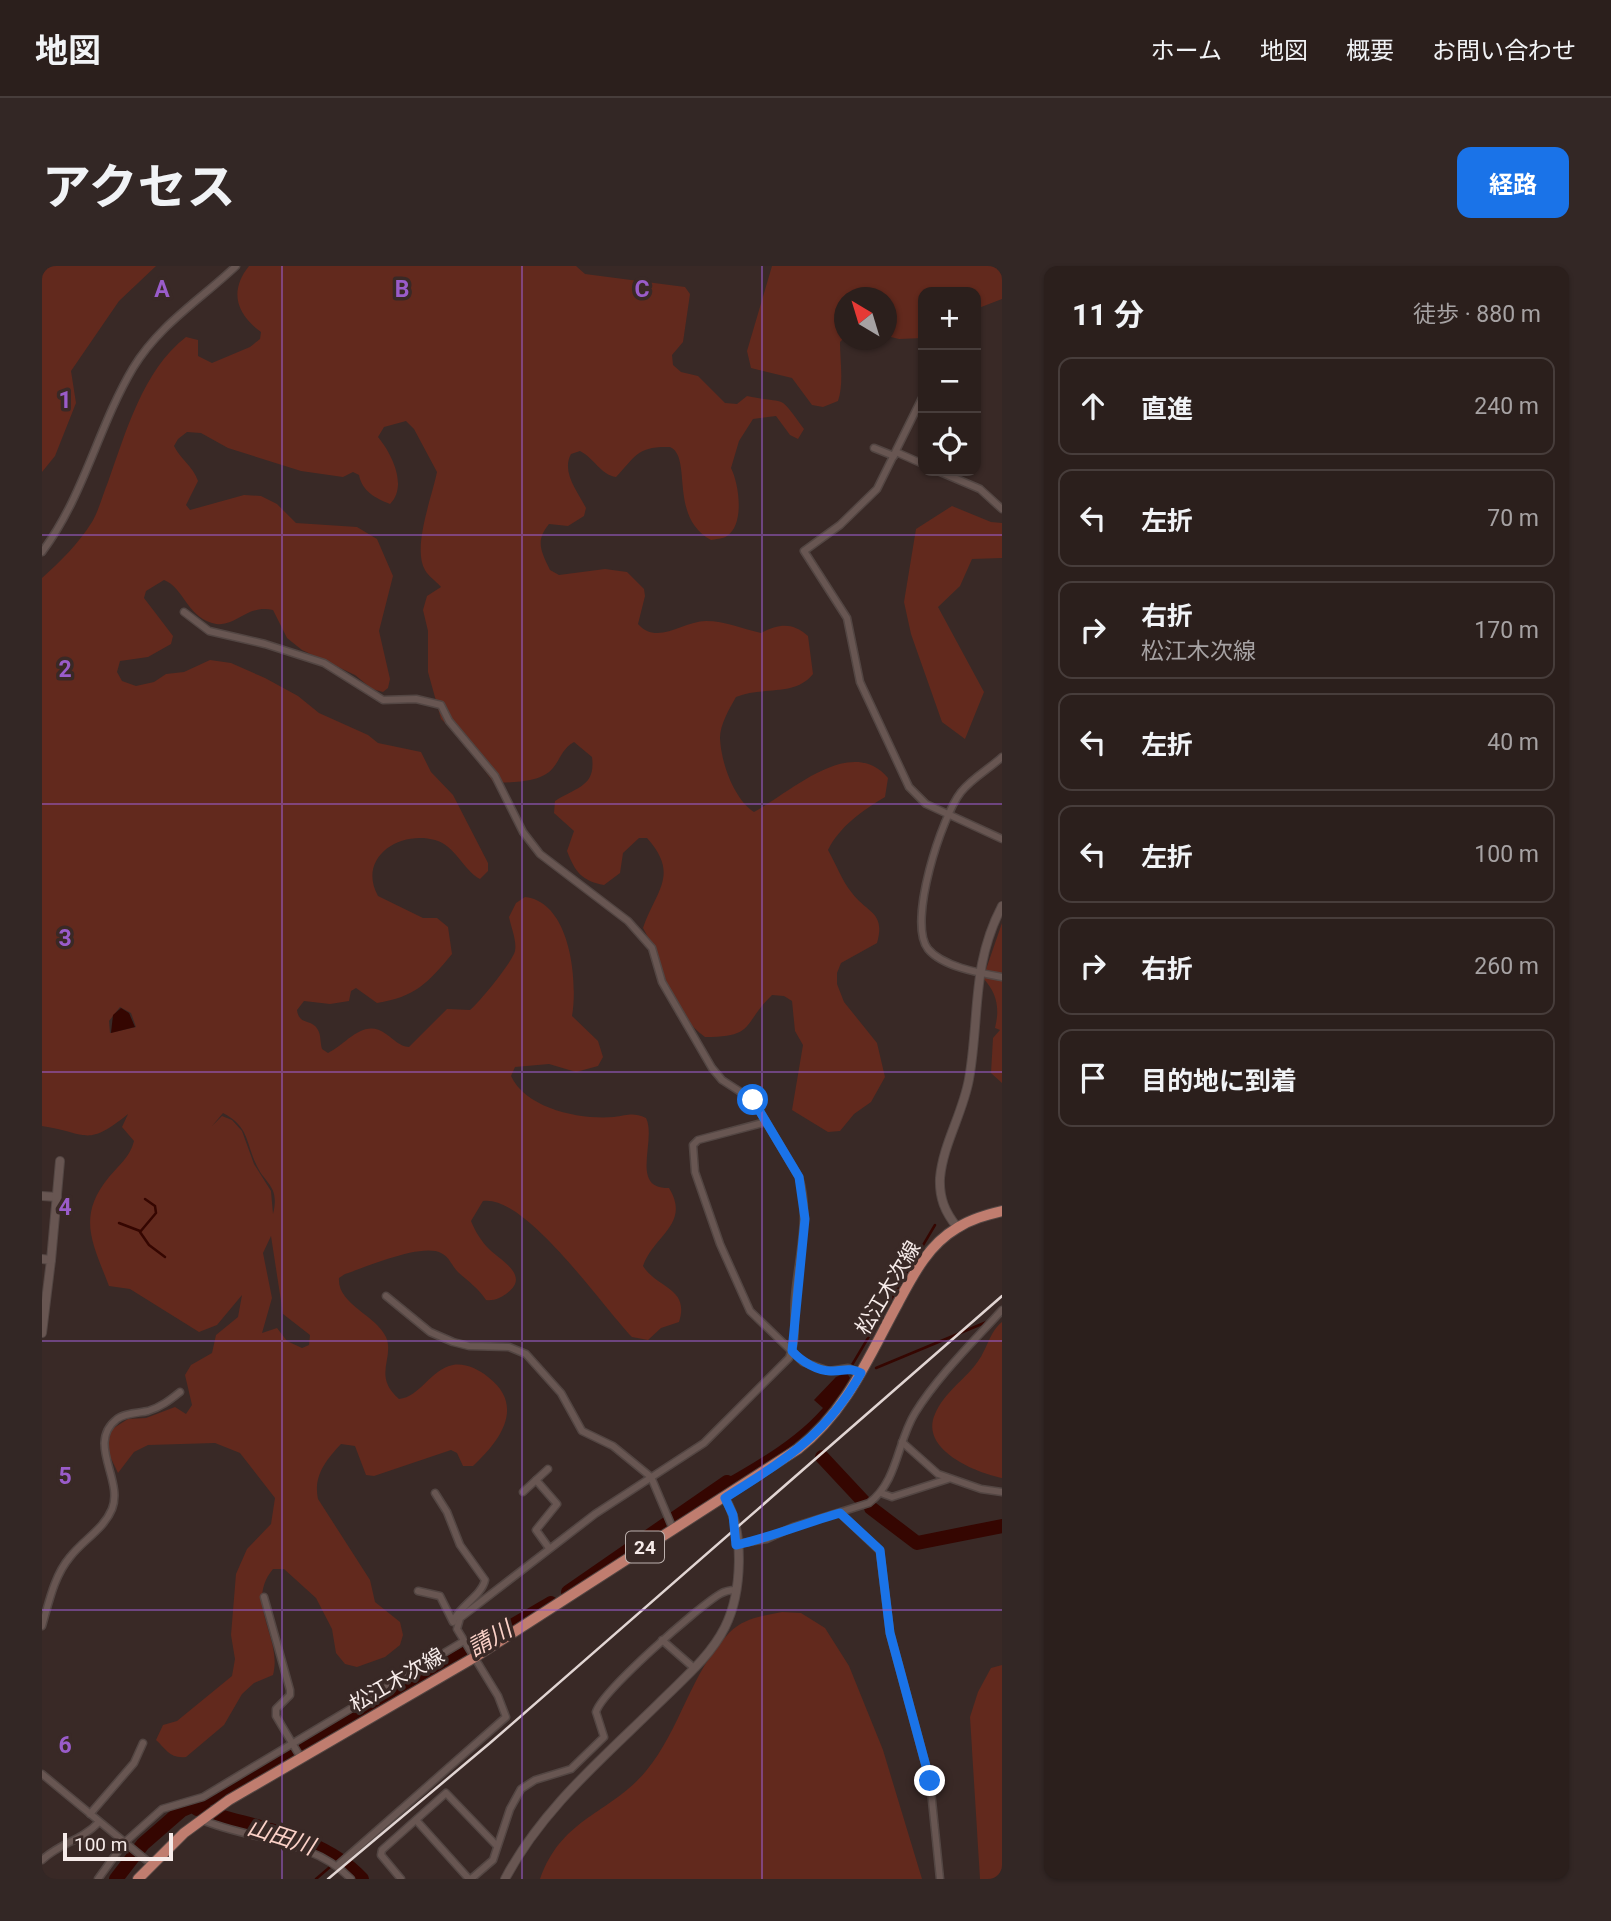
<!DOCTYPE html>
<html lang="ja">
<head>
<meta charset="utf-8">
<style>
	:root { --surface:#2b1f1c; --page:#332725; --text:#f1f3f6; --muted:#a6a2a3; --line:#473d3b; --accent:#1a73e8 }
	body { margin:0; font-family:Roboto,"Noto Sans JP",sans-serif; background:var(--page); color:var(--text) }
	.controls { position:absolute; right:21px; top:21px; display:grid; overflow:hidden; border-radius:14px; box-shadow:0 2px 5px #0004 }
	.controls button { width:63px; height:63px; display:grid; place-items:center; padding:0; border:0; border-bottom:2px solid var(--line); background:var(--surface); color:var(--text); font:35px sans-serif }
	.compass { position:absolute; left:792px; top:21px; width:63px; height:63px; border-radius:50%; background:var(--surface); box-shadow:0 2px 5px #0004; rotate:322deg }
	.scale { position:absolute; left:21px; bottom:18px; width:110px; box-sizing:border-box; padding-left:7px; border:4px solid #f6ebe9; border-top:0; font-size:19px; line-height:24px; white-space:nowrap; color:#f6ebe9; -webkit-text-stroke:5px #392926; paint-order:stroke }
	.stop { position:absolute; width:21px; height:21px; margin:-16px; border:5px solid #1a73e8; border-radius:50%; background:#fff }
	.stop.end { background:#1a73e8; border-color:#fff; box-shadow:0 2px 7px #0008 }
	.list { margin:0; padding:0; list-style:none }
	h2 { display:flex; justify-content:space-between; align-items:center; height:91px; margin:0; padding:0 28px; font-size:30px }
	h2 small { font-size:23px; font-weight:400; color:var(--muted) }
	.list li { display:grid; grid-template-columns:46px 1fr auto; gap:21px; align-items:center; box-sizing:border-box; height:98px; margin:0 14px 14px; padding:0 14px; border:2px solid var(--line); border-radius:14px }
	.list b { display:block; font-size:26px; white-space:nowrap }
	.list p { margin:0; font-size:23px; white-space:nowrap; color:var(--muted) }
	.list em { font-size:23px; font-style:normal; color:var(--muted) }
	.icon { flex:none; width:38px; height:38px; fill:none; stroke:currentColor; stroke-width:2; stroke-linecap:round; stroke-linejoin:round }
	.map { position:relative; flex:none; width:960px; height:1613px; overflow:hidden; border-radius:14px }
	header { display:flex; align-items:center; gap:42px; box-sizing:border-box; height:98px; padding:0 35px; background:var(--surface); border-bottom:2px solid var(--line) }
	header strong { font-size:33px }
	nav { display:flex; gap:38px; margin-inline-start:auto; font-size:24px }
	.intro { display:flex; align-items:center; justify-content:space-between; box-sizing:border-box; height:168px; padding:0 42px }
	h1 { margin:0; font-size:49px }
	.button { padding:18px 32px; border-radius:14px; background:var(--accent); color:#fff; font-size:24px; font-weight:700 }
	main { display:flex; gap:42px; padding:0 42px }
	aside { flex:1; background:var(--surface); border-radius:14px; box-shadow:0 2px 5px #0004 }
	.map>svg:first-child { display:block }
</style>
</head>
<body>
<header>
<strong>地図</strong>
<nav><a>ホーム</a><a>地図</a><a>概要</a><a>お問い合わせ</a></nav>
</header>
<div class="intro"><h1>アクセス</h1><a class="button">経路</a></div>
<main>
<div class="map">
<svg width="960" height="1613" viewBox="0 0 960 1613">
	<rect width="100%" height="100%" fill="#392926"/>
	<g fill="#62291d" fill-rule="evenodd">
		<polygon points="0,0 114,0 77,35 29,105 34,137 13,190 0,206"/>
		<path d="M207 0H534L543 8 643 21 648 28 641 76 630 89 631 99 639 106 656 110 683 137 695 138 705 130C747 139 735 126 762 163L756 173 748 169 734 150 711 153 697 175 689 202C697 218 703 258 685 270 681 273 673 273 669 274 626 251 651 191 628 181 595 180 594 190 574 211 559 209 552 192 538 185L529 188C519 206 536 226 544 242L542 250 526 260 507 258C493 275 499 285 508 304L517 309 563 303 585 306 602 323 603 330 596 358C615 380 641 355 664 355 683 355 701 363 719 367 737 358 750 356 766 370L771 408C753 431 720 420 694 431 687 443 678 459 678 472 679 497 692 533 712 546 749 526 809 468 846 512L843 531C821 544 798 560 786 584 794 598 800 615 810 627 825 647 844 646 835 677L799 697 795 707V718L802 736 835 777 843 811 829 836 812 848 798 865 786 866 750 844 761 779 753 765 750 735 742 730 730 729C700 758 714 771 663 771 629 747 621 697 601 662 614 624 638 609 605 572H597L581 587 578 607 562 619C540 615 533 606 525 585L532 565 512 547 513 535C534 521 554 521 550 491L532 476C520 483 519 492 511 502 499 517 470 516 452 517L418 471 399 453 386 406V365L381 344 385 330 399 321C394 315 386 310 383 304 370 282 390 231 395 206L372 163 364 155 342 161 336 171C350 188 366 220 348 238 333 232 320 225 317 209L311 206 301 211 259 205 186 182 159 167 145 166 136 173 132 180C138 193 151 200 156 215L144 239 148 244 202 229 219 230 235 238 254 257 315 261 335 273 351 310 337 365 348 413 346 422 341 426 330 423 313 409 260 384 245 372 231 344C202 338 194 364 170 357 144 349 142 322 122 314L104 325 102 332 131 370 129 378 106 391 78 395 75 406 80 415 94 420 112 416 124 408 142 406 168 394 189 397 223 412 256 430 277 447 326 469 336 477 379 486 389 506 411 529 446 597V605L438 613C421 604 413 579 393 574 357 564 315 592 336 630L381 652H395L406 661 410 688C386 717 373 731 335 737L314 722 309 725 307 735 288 738 262 735 255 744C257 760 270 752 276 764 279 769 278 776 280 783L286 787C304 779 321 751 344 768 353 774 357 780 367 781L405 743 428 744C437 737 471 695 473 685 475 675 469 661 467 651L474 637 483 631C529 636 536 716 530 750L556 775 561 791 556 800 534 806 507 798 473 801 469 810C484 843 539 854 572 851 586 849 591 846 604 852 615 874 587 923 627 922 649 958 612 969 601 1000 616 1023 648 1022 637 1056L619 1062 606 1074 590 1071C560 1040 483 928 441 935L429 955C433 965 439 975 447 983 458 994 490 1010 464 1028 458 1032 452 1035 444 1034 436 1022 427 1016 417 1007 410 1001 408 991 399 987 379 977 325 1001 303 1008L297 1012C295 1038 334 1049 344 1071 353 1092 330 1110 357 1133 378 1131 389 1103 411 1099 423 1097 436 1103 446 1111 484 1140 458 1175 431 1200H421L415 1187 409 1184 332 1210 324 1209 313 1180 299 1178C284 1194 271 1210 276 1233L328 1314 333 1336 358 1356 361 1369 358 1379 343 1391 315 1401 303 1398 294 1387 290 1363 274 1332 242 1303H231C202 1338 241 1372 231 1409L212 1417 200 1428 182 1459 144 1491C128 1493 124 1483 114 1474L121 1459 135 1455 190 1410 193 1393 189 1369 194 1308 205 1283 229 1258 233 1232 198 1187 173 1177 106 1179 92 1186 76 1207 64 1182 70 1163 86 1153 104 1152 133 1141 144 1148 150 1139 143 1109 149 1099 170 1087 174 1069 196 1051 200 1029 175 1059 157 1066 88 1023 67 1020C51 978 34 951 67 911 77 899 88 891 92 875L80 861 86 848C44 882 46 867 0 860V312C18 296 37 277 50 256 57 244 61 228 66 216 84 166 101 104 144 71L156 74V90L170 97 208 81 218 73 219 66C194 48 187 25 207 0ZM78 741 89 747 94 761 68 767 67 755ZM181 847C207 861 203 874 214 898 223 919 238 919 231 948L229 925 212 898 200 865 190 854 180 850 170 860ZM229 970 241 1048 268 1069 267 1079 260 1082 245 1075 235 1062 220 1067 230 1032 221 987Z"/>
		<path d="M730 0H960V33L934 43V26H881V72L857 73 845 70 844 32H802V72L798 76C798 95 802 117 796 135L781 141 770 139 750 112 709 102 705 85Z"/>
		<polygon points="910,240 949,256 960,257 960,292 930,293 918,320 896,341 942,426 923,473 900,456 869,368 862,336 874,263"/>
		<path d="M960 657V817L949 807 951 772 958 764 953 762C958 742 955 727 941 712Z"/>
		<path d="M960 1056V1212C935 1207 877 1184 893 1148 902 1127 921 1115 934 1098 945 1085 947 1066 960 1056Z"/>
		<path d="M740 1346 759 1347 783 1362 807 1400 841 1484 880 1613H498C520 1551 567 1549 604 1505 639 1463 648 1407 687 1367 702 1352 720 1350 740 1346Z"/>
		<polygon points="960,1399 960,1613 938,1613 928,1451 936,1426 949,1402"/>
	</g>
	<g fill="#350601">
		<polygon points="79,742 87,747 93,761 69,767 71,749"/>
		<path d="M805 1107 808 1112C771 1174 732 1193 673 1229L668 1222C708 1199 750 1177 781 1142L772 1134 794 1111Z"/>
	</g>
	<g fill="none" stroke-linecap="round" stroke-linejoin="round">
		<g stroke="#350601" stroke-width="2.5">
			<polyline points="103,933 113,940 114,947 98,966 107,979 123,991"/>
			<polyline points="77,957 98,965"/>
			<polyline points="810,1099 893,959"/>
			<polyline points="834,1102 947,1055"/>
			<polyline points="296,1593 298,1591"/>
			<polyline points="274,1613 288,1601"/>
		</g>
		<g stroke="#350601" stroke-width="14">
			<polyline points="780,1191 822,1236"/>
			<polyline points="829,1242 875,1277 960,1260"/>
			<polyline points="526,1326 685,1216"/>
			<path d="M155 1543C210 1562 279 1568 320 1613"/>
			<polyline points="74,1613 101,1578 140,1544 175,1529 328,1443 509,1337"/>
		</g>
		<defs>
			<g id="minor">
				<polyline points="881,130 835,223 798,259 762,285 805,352 818,416 867,521 884,538 960,573"/>
				<polyline points="832,182 852,190"/>
				<polyline points="854,186 881,198"/>
				<polyline points="896,205 938,223 960,243"/>
				<path d="M0 286C42 230 56 161 91 102 117 59 158 34 194 0"/>
				<path d="M142 346 167 365 223 378 282 397 341 434 374 433 399 439 407 455 453 510 481 566 498 588 586 655 610 682 620 716 670 802 680 814 711 834 757 911C769 952 756 991 753 1032 751 1053 756 1072 747 1092L662 1177 553 1248 418 1352 415 1363 456 1430 464 1451 296 1599"/>
				<path d="M960 491C947 503 930 512 919 526 900 550 865 656 886 683 901 701 938 707 960 711"/>
				<polyline points="724,856 656,874 651,879 653,906 678,978 708,1045 761,1096 787,1105 806,1102 819,1107"/>
				<polyline points="344,1030 388,1066 411,1076 427,1080 467,1081 484,1088 519,1127 540,1165 571,1180 609,1211 631,1263"/>
				<polyline points="860,1176 896,1208 939,1223 960,1226"/>
				<polyline points="494,1214 515,1238 494,1264 507,1282"/>
				<polyline points="481,1226 506,1203"/>
				<path d="M393 1227 405 1246 418 1279 443 1314C440 1329 418 1340 411 1355"/>
				<polyline points="839,1227 850,1231 906,1213"/>
				<polyline points="798,1247 838,1285 848,1367 888,1515 898,1613"/>
				<path d="M694 1278 725 1273 751 1261 827 1237C856 1215 855 1176 873 1147 896 1110 931 1076 960 1044"/>
				<polyline points="376,1325 398,1330 411,1356"/>
				<polyline points="222,1331 248,1424 248,1429 234,1443 234,1450 259,1492"/>
				<path d="M0 1360C7 1336 12 1310 28 1291 41 1274 62 1263 70 1243 82 1214 44 1177 75 1153 82 1147 97 1147 106 1145 119 1141 128 1134 138 1126"/>
				<polyline points="620,1374 652,1402"/>
				<polyline points="0,1508 109,1598"/>
				<polyline points="48,1548 92,1497 101,1477"/>
				<path d="M160 1554C208 1574 271 1573 309 1613"/>
				<polyline points="374,1554 427,1613"/>
				<path d="M0 1594C18 1577 39 1575 57 1556"/>
				<polyline points="56,1613 82,1577 120,1543 161,1531 422,1375"/>
				<polyline points="359,1613 339,1589 340,1584 404,1527 455,1580"/>
				<path d="M429 1613 451 1594 468 1543 479 1523 493 1514 529 1503 562 1471 554 1446C560 1425 656 1341 678 1328 683 1325 688 1324 694 1324"/>
			</g>
			<g id="tertiary">
				<polyline points="0,930 15,931"/>
				<path d="M915 961C903 946 897 932 898 912 901 878 921 847 927 813 938 751 929 699 960 640"/>
				<polyline points="0,993 9,994 0,1067"/>
				<polyline points="9,994 18,895"/>
				<path d="M463 1613C500 1543 561 1492 617 1437 640 1414 668 1391 683 1361 700 1327 703 1265 683 1232"/>
			</g>
			<path id="primary" d="M96 1613 142 1567 187 1534 433 1391 756 1183C805 1145 827 1090 856 1037 871 1009 886 979 915 962 929 953 944 949 960 945"/>
		</defs>
		<use href="#minor" stroke="#534643" stroke-width="9"/>
		<use href="#tertiary" stroke="#534643" stroke-width="10"/>
		<use href="#primary" stroke="#534643" stroke-width="12"/>
		<use href="#minor" stroke="#685652" stroke-width="6"/>
		<use href="#tertiary" stroke="#685652" stroke-width="8"/>
		<use href="#primary" stroke="#c07d6f" stroke-width="10"/>
		<polyline stroke="#e1d5d3" stroke-width="2.5" points="286,1613 448,1477 960,1030"/>
	</g>
	<g fill="none" stroke-linecap="round" stroke-linejoin="round">
		<path stroke="#1a73e8" stroke-width="9" d="M711 834 757 911 763 953 750 1085C759 1095 776 1106 791 1105 802 1105 807 1101 819 1107 783 1171 742 1194 683 1232L691 1249 694 1279C730 1271 763 1257 798 1247L838 1284 848 1367 888 1515"/>
	</g>
	<path fill="none" stroke="#9a5cca" stroke-width="2" stroke-opacity="0.55" d="M240 0V1613M480 0V1613M720 0V1613M0 269H960M0 538H960M0 806H960M0 1075H960M0 1344H960"/>
	<g text-anchor="middle" dominant-baseline="central" stroke-width="7" stroke-linejoin="round" paint-order="stroke">
		<rect fill="#392926" stroke="#bdb1ae" stroke-width="2" x="584" y="1265.5" width="38" height="31" rx="5"/>
		<g font-size="19" font-weight="bold" fill="#f6ebe9">
			<text x="603" y="1281">24</text>
		</g>
		<g font-size="21" fill="#f6ebe9" stroke="#392926">
			<text transform="translate(846 1022) rotate(-59)">松江木次線</text>
			<text transform="translate(355 1414) rotate(-30)">松江木次線</text>
		</g>
		<g font-size="23" font-style="italic" fill="#fcd2c8" stroke="#392926">
			<text transform="translate(448 1373) rotate(-30)">請川</text>
			<text transform="translate(239 1571) rotate(18)">山田川</text>
		</g>
	</g>
	<g font-size="23" text-anchor="middle" font-weight="bold" fill="#9a5cca" stroke="#392926" stroke-width="7" stroke-linejoin="round" paint-order="stroke">
		<text x="120" y="31">A</text>
		<text x="360" y="31">B</text>
		<text x="600" y="31">C</text>
		<text x="23" y="142">1</text>
		<text x="23" y="411">2</text>
		<text x="23" y="680">3</text>
		<text x="23" y="949">4</text>
		<text x="23" y="1218">5</text>
		<text x="23" y="1487">6</text>
	</g>
</svg>
<div class="controls">
<button>+</button>
<button>−</button>
<button><svg class="icon" aria-label="locate" viewBox="0 0 24 24"><circle cx="12" cy="12" r="6"/><path d="M12 2v4M12 18v4M2 12h4M18 12h4"/></svg></button>
</div>
<svg class="compass" viewBox="-18 -18 36 36"><path d="M0-13l5 13h-10z" fill="#e53935"/><path d="M0 13l5-13h-10z" fill="#a6a2a3"/></svg>
<div class="scale">100 m</div>
<div class="stop" style="left:711px;top:834px"></div>
<div class="stop end" style="left:888px;top:1515px"></div>
</div>
<aside>
<h2>11 分<small>徒歩 · 880 m</small></h2>
<ul class="list">
<li><svg class="icon" aria-label="ahead" viewBox="0 0 24 24"><path d="M12 20V5M6 11l6-6 6 6"/></svg><div><b>直進</b></div><em>240 m</em></li>
<li><svg class="icon" aria-label="left" viewBox="0 0 24 24"><path d="M17 20v-9H6M10 6l-5 5 5 5"/></svg><div><b>左折</b></div><em>70 m</em></li>
<li><svg class="icon" aria-label="right" viewBox="0 0 24 24"><path d="M7 20v-9h11M14 6l5 5-5 5"/></svg><div><b>右折</b><p>松江木次線</p></div><em>170 m</em></li>
<li><svg class="icon" aria-label="left" viewBox="0 0 24 24"><path d="M17 20v-9H6M10 6l-5 5 5 5"/></svg><div><b>左折</b></div><em>40 m</em></li>
<li><svg class="icon" aria-label="left" viewBox="0 0 24 24"><path d="M17 20v-9H6M10 6l-5 5 5 5"/></svg><div><b>左折</b></div><em>100 m</em></li>
<li><svg class="icon" aria-label="right" viewBox="0 0 24 24"><path d="M7 20v-9h11M14 6l5 5-5 5"/></svg><div><b>右折</b></div><em>260 m</em></li>
<li><svg class="icon" aria-label="arrive" viewBox="0 0 24 24"><path d="M6 21V4h12l-3 4 3 4H6"/></svg><div><b>目的地に到着</b></div></li>
</ul>
</aside>
</main>
</body>
</html>
